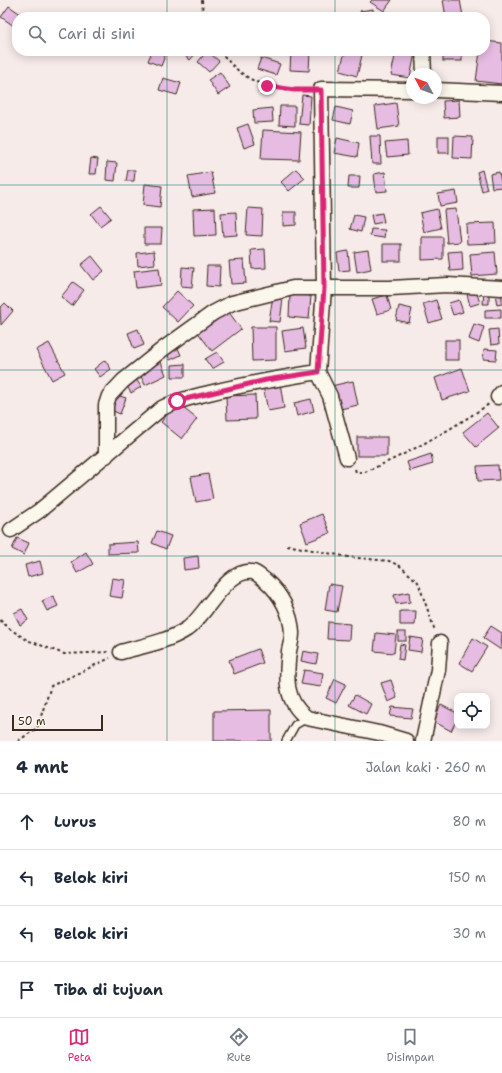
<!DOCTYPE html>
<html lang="id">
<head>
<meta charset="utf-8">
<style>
	:root { --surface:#fff; --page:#f2f2f3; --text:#1f2937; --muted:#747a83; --line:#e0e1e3; --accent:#db2777 }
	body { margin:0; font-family:"Shantell Sans",sans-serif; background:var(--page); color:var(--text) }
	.controls { position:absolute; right:12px; bottom:12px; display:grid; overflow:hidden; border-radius:8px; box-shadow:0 2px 10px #0003 }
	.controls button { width:36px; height:36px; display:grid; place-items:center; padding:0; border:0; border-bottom:1px solid var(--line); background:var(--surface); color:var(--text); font:20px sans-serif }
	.compass { position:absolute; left:406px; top:68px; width:36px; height:36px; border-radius:50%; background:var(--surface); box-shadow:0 2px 10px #0003; rotate:311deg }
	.scale { position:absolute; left:12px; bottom:10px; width:91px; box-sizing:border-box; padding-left:4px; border:2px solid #3b2a1e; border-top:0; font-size:11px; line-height:14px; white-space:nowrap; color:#3b2a1e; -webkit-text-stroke:3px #fbf7ec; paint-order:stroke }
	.stop { position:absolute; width:12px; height:12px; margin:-9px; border:3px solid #db2777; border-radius:50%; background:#fff }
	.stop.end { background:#db2777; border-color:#fff; box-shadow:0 1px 4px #0008 }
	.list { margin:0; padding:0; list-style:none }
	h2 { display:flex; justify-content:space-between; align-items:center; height:52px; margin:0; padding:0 16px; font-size:17px }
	h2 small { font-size:13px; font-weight:400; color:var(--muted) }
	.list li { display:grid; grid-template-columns:26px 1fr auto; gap:12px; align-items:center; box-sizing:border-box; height:56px; padding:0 16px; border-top:1px solid var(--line) }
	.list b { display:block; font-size:15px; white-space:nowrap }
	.list em { font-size:13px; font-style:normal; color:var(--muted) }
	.icon { flex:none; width:22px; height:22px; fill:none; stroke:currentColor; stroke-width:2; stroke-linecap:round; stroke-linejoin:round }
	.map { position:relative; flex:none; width:502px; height:741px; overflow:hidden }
	.search { position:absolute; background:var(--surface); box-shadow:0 2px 10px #0003; left:12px; right:12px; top:12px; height:44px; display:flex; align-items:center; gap:10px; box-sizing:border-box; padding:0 14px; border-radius:16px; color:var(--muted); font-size:15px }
	.sheet { height:276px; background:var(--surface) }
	nav { display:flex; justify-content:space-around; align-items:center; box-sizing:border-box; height:56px; border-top:1px solid var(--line); background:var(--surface); font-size:11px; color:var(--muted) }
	nav a { display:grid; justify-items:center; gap:2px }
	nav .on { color:var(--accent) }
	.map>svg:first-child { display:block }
</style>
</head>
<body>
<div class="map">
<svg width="502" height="741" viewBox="0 0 502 741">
	<rect width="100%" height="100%" fill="#f7ebea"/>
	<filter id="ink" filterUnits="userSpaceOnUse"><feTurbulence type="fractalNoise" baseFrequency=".025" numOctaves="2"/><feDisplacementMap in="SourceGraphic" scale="8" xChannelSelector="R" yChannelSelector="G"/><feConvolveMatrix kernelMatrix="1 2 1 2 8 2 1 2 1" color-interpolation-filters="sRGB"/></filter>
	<g filter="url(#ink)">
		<g fill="#e7bce3" stroke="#3b2a1e">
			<polygon points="372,0 392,0 384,11 370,2"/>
			<polygon points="443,0 460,0 463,16 446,17"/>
			<polygon points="9,6 22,15 21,17 17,17 17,22 14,26 1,17"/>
			<polygon points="373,9 374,17 361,17 360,11"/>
			<polygon points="485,41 502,43 502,84 476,81 480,51 485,51"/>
			<polygon points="152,51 167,51 161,66 148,61"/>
			<polygon points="185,51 196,51 197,52 190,60 183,54"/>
			<polygon points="207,51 219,61 209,72 198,62"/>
			<polygon points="291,51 310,51 309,71 290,70"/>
			<polygon points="345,51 363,51 357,76 340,71"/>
			<polygon points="396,51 415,53 410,78 391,75"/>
			<rect x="443" y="51" width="19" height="10"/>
			<polygon points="261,58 280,64 276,75 257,69"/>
			<polygon points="220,72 230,87 218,95 208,80"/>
			<polygon points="163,78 181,83 177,95 159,90"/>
			<polygon points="302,95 311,96 309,125 299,124"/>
			<polygon points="459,100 460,117 444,118 443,101"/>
			<polygon points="396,103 399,126 378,129 375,106"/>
			<polygon points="280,106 295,106 295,126 279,125"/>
			<polygon points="336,107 353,111 350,124 333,120"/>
			<polygon points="272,108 273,122 254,123 253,110"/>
			<polygon points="248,124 255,144 244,148 237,128"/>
			<polygon points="263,130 301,132 299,160 261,159"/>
			<polygon points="370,136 380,136 381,164 372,164"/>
			<rect x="438" y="136" width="11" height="17"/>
			<polygon points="454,136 473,137 472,159 453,158"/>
			<polygon points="337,138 359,143 357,157 334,153"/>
			<polygon points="407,141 408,155 387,157 385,143"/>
			<polygon points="91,158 98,159 96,174 89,174"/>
			<polygon points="107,162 117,163 115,181 106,180"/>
			<polygon points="296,169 305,178 289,191 281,182"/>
			<polygon points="128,170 135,170 134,181 126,181"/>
			<polygon points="482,170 487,189 482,191 477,172"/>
			<polygon points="211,172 215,193 192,197 188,176"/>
			<polygon points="385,172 387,191 376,192 374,174"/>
			<polygon points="499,172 502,187 492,188 490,174"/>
			<polygon points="349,176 360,176 359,188 348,188"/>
			<polygon points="145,184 162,186 160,207 143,205"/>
			<polygon points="456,191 458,203 440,206 438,194"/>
			<polygon points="101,206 111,218 100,226 91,214"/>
			<polygon points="215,208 216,235 194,236 193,209"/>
			<polygon points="248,208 263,209 262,236 246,235"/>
			<polygon points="437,209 441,228 424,232 420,213"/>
			<polygon points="456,209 460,242 447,243 444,210"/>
			<polygon points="236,212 237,235 223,236 221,213"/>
			<polygon points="283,212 296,212 296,225 283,226"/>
			<polygon points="382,213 384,222 373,224 371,215"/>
			<polygon points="354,215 364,217 361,232 350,229"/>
			<polygon points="495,223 496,243 467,244 466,224"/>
			<polygon points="144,228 162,228 161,244 144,244"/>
			<polygon points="371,229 385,230 384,238 370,236"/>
			<polygon points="422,237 443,237 443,259 422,260"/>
			<rect x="383" y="244" width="18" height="17"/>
			<polygon points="265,249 266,268 252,269 251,250"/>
			<polygon points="368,250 371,269 357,272 354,252"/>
			<polygon points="154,251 155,264 138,266 137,253"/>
			<polygon points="348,251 350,270 339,271 337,253"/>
			<polygon points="462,251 463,270 450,271 448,252"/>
			<polygon points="495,252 497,274 472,276 470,254"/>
			<polygon points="92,256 104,271 93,280 81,265"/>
			<polygon points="244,260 246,283 231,284 229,261"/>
			<polygon points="207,266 220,266 219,287 206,286"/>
			<polygon points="182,267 194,268 192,287 181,286"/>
			<polygon points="159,268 161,285 136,288 134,271"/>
			<polygon points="73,282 84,290 72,306 61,297"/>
			<polygon points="177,291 193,306 178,322 162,307"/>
			<polygon points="476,291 480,303 470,306 467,294"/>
			<polygon points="484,291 489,291 489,304 483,304"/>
			<polygon points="502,293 502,304 497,305 495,294"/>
			<polygon points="290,294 311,296 309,319 289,317"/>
			<polygon points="387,295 391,310 377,314 372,299"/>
			<polygon points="273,296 283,298 280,322 269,321"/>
			<polygon points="436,300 442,319 429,323 423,304"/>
			<polygon points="459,300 463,312 453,315 449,303"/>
			<polygon points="5,303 13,311 1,325 0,308"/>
			<polygon points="399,306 412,309 409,323 396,320"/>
			<polygon points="226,308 241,329 212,351 196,330"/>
			<polygon points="501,309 501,318 485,318 485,310"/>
			<polygon points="474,324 484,327 479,343 469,339"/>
			<polygon points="251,327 276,327 276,360 252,361"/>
			<polygon points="303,328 306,348 285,351 282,331"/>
			<polygon points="138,329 144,345 134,349 128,333"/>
			<polygon points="498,329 499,344 491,345 489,330"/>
			<rect x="445" y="340" width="14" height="20"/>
			<polygon points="49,343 65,373 52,380 36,350"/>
			<polygon points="177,346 181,355 170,360 166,351"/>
			<polygon points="484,349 497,350 496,360 483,359"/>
			<polygon points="217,352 224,362 212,369 205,359"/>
			<polygon points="105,360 111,369 100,377 94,369"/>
			<polygon points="161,362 166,375 145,385 139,372"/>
			<polygon points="185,364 185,377 172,377 172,365"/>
			<polygon points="462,368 470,391 442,400 435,378"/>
			<polygon points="135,377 141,387 131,393 125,383"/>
			<polygon points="353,381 358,405 336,410 331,386"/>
			<polygon points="280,383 284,408 268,411 263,386"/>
			<polygon points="117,395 126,398 120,414 111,410"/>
			<polygon points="255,395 256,419 227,420 226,396"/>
			<polygon points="311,399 314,411 297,416 294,403"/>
			<polygon points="177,403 197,419 182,439 161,422"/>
			<polygon points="487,413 499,428 476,447 463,432"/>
			<rect x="357" y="437" width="30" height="19"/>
			<polygon points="431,454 433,464 410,471 407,462"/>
			<polygon points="498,465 499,480 478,481 477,466"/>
			<polygon points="208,474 213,499 196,502 191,477"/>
			<polygon points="322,514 330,533 307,542 300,523"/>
			<polygon points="157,531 171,536 166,549 152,543"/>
			<polygon points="17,538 29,543 24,555 12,549"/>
			<polygon points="138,542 139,553 108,554 108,544"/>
			<polygon points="86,552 93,564 77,573 71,562"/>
			<polygon points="198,556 199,568 184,570 183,558"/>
			<polygon points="40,561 43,573 28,577 25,565"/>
			<polygon points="112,578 125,580 122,598 109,596"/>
			<polygon points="329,584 342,586 337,612 325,610"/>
			<polygon points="409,592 410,602 396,604 394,595"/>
			<polygon points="53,596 58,606 47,611 42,601"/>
			<polygon points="22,609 28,620 20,625 14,613"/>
			<polygon points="400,611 416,611 415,625 400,625"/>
			<polygon points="328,622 350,624 349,640 327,639"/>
			<polygon points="491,626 502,633 501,650 483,638"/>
			<rect x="398" y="632" width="8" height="9"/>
			<polygon points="376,633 396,635 394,653 374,651"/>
			<polygon points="410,637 423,639 421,652 408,650"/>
			<polygon points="473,638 487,647 472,671 459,663"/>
			<polygon points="400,644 405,645 403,660 398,659"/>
			<polygon points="258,649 263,663 234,674 229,660"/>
			<polygon points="303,651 318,654 316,664 301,661"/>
			<polygon points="304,670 323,673 321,687 301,684"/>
			<polygon points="335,679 346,684 336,703 326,698"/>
			<polygon points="391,680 397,698 388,702 381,683"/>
			<polygon points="355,695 371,704 366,714 349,705"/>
			<polygon points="441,705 457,713 457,719 451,731 433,721"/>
			<polygon points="392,707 413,709 411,718 390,716"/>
			<polygon points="271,710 271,741 214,741 214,711"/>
		</g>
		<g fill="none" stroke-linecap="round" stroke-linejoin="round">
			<defs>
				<polyline id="service" points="286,741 295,725 307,718"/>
				<g id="minor">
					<polyline points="423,51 424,74"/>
					<polyline points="436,90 502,93"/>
					<polyline points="318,372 330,396 347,458"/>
					<polyline points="498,397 502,392"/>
					<polyline points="106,456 106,405 109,396 123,381 163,349 213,313 232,303 293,288 390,288 447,285 502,288"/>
					<path d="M11 530 39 511 162 408C177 400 193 397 209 393 245 384 281 378 318 372L324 288 321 89 412 90"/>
					<path d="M121 652C143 646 167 642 187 629 206 616 227 567 253 572 257 573 262 578 266 581 281 594 291 613 292 633 292 639 290 646 289 651 286 677 284 701 307 718L379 733 406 741"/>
					<polyline points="423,741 438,670 440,643"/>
				</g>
			</defs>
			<use href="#service" stroke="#3b2a1e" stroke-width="10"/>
			<use href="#minor" stroke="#3b2a1e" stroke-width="17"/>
			<g stroke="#3b2a1e" stroke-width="2" stroke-dasharray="3 3" stroke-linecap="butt">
				<polyline points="202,0 203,17"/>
				<path d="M220 51C245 84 269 90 308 90"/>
				<path d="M355 469 356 472H365C409 453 449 431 489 404"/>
				<polyline points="287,545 348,557 389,561 400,566 418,582 435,631"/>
				<polyline points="0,620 10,629 27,640 64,654 110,652"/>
				<polyline points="18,741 37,728 51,686 87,669 110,658"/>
			</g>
			<use href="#service" stroke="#fbf7ec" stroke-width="7"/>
			<use href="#minor" stroke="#fbf7ec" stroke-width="14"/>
		</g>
	</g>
	<g fill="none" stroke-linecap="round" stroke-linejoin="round" filter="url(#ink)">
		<polyline stroke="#db2777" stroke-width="5" points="177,401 266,380 318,372 324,288 321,90 294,90 267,86"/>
	</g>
	<path fill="none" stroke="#0f766e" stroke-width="1" stroke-opacity="0.55" d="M167 0V17M335 0V17M167 51V741M335 51V741M0 185H502M0 370H502M0 556H502"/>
</svg>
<div class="controls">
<button><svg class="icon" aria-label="locate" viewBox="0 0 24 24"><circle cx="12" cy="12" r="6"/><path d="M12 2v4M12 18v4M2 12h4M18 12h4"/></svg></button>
</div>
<svg class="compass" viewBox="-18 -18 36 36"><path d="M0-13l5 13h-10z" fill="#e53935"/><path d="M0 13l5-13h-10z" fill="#747a83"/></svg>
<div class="scale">50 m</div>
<div class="stop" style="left:177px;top:401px"></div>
<div class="stop end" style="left:267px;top:86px"></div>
<div class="search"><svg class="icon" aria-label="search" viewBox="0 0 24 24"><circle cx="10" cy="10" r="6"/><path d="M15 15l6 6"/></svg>Cari di sini</div>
</div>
<section class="sheet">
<h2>4 mnt<small>Jalan kaki · 260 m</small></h2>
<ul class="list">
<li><svg class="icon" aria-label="ahead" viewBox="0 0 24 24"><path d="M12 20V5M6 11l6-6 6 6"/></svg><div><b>Lurus</b></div><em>80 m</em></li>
<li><svg class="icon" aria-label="left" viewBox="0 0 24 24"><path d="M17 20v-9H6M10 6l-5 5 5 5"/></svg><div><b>Belok kiri</b></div><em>150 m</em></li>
<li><svg class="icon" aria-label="left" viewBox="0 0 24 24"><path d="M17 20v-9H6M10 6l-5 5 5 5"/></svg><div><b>Belok kiri</b></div><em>30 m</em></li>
<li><svg class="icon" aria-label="arrive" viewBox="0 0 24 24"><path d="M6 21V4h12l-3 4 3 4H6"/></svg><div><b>Tiba di tujuan</b></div></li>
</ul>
</section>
<nav>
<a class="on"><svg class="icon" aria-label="map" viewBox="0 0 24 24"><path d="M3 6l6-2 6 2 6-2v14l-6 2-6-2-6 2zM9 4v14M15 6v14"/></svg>Peta</a>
<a><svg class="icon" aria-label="directions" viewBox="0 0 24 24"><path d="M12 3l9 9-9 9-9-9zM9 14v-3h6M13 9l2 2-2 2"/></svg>Rute</a>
<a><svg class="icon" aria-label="saved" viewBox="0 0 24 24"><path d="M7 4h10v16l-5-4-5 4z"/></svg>Disimpan</a>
</nav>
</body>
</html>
